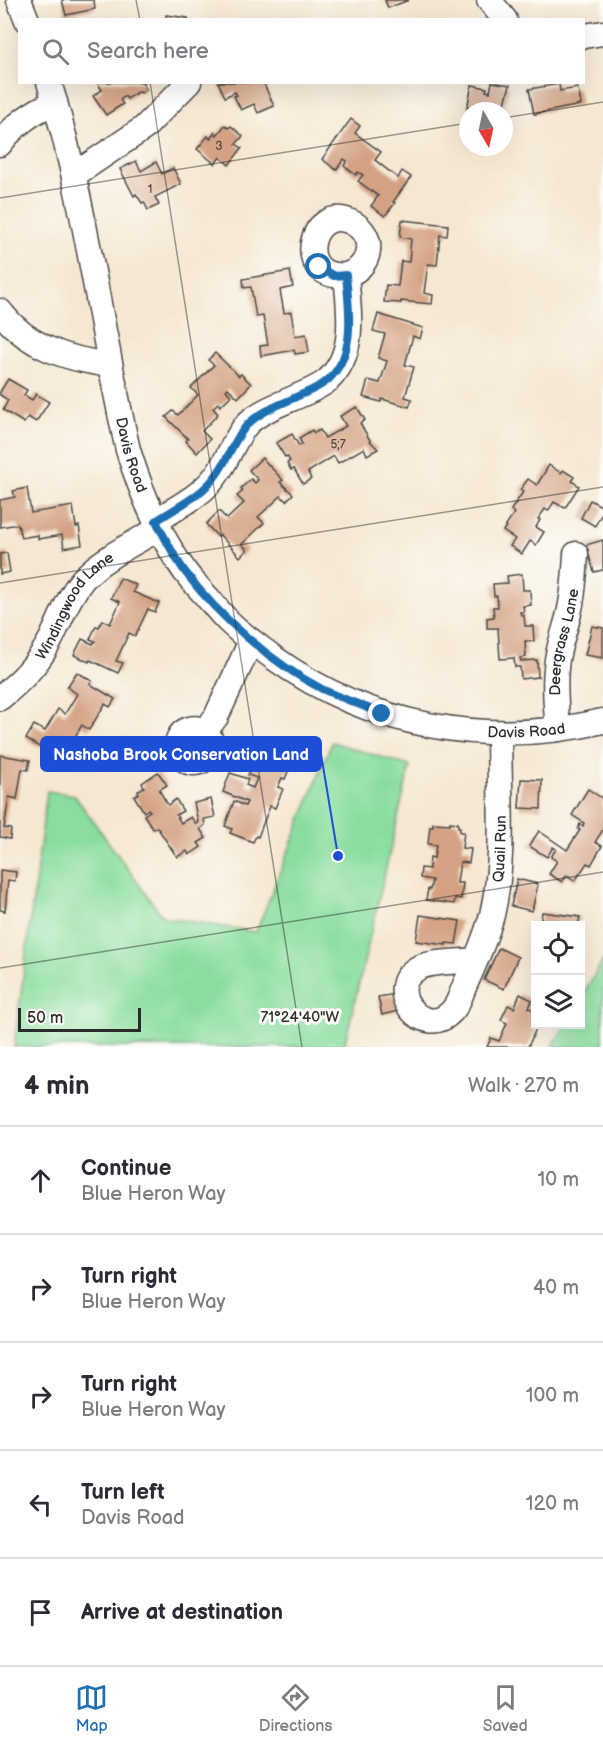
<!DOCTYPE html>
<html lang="en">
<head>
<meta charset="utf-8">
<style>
	:root { --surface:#fff; --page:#f7f7f7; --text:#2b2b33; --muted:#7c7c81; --line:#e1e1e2; --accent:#1f6fb2 }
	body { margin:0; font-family:"Balsamiq Sans",sans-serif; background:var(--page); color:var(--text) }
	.controls { position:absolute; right:18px; bottom:18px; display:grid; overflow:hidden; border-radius:0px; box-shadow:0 6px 24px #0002 }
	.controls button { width:54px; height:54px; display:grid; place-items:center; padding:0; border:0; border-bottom:2px solid var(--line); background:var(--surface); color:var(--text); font:30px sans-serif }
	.compass { position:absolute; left:459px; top:102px; width:54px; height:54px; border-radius:50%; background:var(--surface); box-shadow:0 6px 24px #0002; rotate:171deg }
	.scale { position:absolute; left:18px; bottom:15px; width:123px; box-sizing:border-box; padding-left:6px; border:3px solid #2b2b2b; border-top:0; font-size:16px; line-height:21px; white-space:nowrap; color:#2b2b2b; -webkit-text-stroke:4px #fdfcf7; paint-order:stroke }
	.stop { position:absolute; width:18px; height:18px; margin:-14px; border:4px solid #1f6fb2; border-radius:50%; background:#fff }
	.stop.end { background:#1f6fb2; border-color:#fff; box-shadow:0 2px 6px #0008 }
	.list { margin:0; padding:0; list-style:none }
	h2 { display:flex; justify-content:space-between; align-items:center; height:78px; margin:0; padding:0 24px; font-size:26px }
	h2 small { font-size:20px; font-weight:400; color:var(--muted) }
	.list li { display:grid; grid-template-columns:39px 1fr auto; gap:18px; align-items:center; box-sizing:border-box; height:108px; padding:0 24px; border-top:2px solid var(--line) }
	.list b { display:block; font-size:22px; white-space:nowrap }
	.list p { margin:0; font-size:20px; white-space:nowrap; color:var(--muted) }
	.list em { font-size:20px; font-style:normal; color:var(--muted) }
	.icon { flex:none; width:33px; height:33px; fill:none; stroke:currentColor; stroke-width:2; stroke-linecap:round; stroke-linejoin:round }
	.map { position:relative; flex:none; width:603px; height:1047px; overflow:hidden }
	.search { position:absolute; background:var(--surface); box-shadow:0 6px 24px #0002; left:18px; right:18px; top:18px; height:66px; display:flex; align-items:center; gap:15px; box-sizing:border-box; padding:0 21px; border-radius:0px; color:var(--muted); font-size:22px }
	.sheet { height:618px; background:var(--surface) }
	nav { display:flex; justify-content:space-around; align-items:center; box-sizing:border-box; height:84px; border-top:2px solid var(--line); background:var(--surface); font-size:16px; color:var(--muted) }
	nav a { display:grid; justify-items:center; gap:3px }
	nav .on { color:var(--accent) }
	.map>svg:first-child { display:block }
</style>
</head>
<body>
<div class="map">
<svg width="603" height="1047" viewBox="0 0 603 1047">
	<rect width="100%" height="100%" fill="#fdfcf7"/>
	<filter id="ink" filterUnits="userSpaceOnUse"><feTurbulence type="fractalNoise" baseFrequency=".0167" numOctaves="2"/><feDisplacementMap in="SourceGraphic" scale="12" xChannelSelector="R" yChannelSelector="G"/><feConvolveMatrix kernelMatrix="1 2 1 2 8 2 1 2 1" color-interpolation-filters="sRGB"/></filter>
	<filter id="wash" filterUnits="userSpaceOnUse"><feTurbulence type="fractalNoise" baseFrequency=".008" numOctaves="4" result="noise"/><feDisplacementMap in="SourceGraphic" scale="24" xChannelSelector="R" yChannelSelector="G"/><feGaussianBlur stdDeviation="1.35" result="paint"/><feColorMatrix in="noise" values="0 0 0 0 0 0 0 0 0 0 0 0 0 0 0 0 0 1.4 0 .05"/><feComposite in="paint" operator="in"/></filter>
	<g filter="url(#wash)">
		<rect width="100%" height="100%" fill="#f5e7d1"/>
		<g fill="#88dd9f" stroke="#5a8465" stroke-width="1.5">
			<polygon points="332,742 410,766 344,1047 14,1047 47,791 74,795 163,917 256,932"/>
			<polygon points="603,960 603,1047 552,1047 565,1025 580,1024 581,998"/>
		</g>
		<g id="blocks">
			<g fill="#d4a182">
				<polygon points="62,0 94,0 95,9 66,15"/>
				<polygon points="385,0 409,0 388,8"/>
				<polygon points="166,15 188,18 188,20 166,20"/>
				<polygon points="97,82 142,82 146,89 141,93 139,91 127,99 125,96 120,100 123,104 106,115 93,96 102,90"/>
				<polygon points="218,82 263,82 274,106 258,113 254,104 241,110 234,96 237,95 235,92 225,97"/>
				<polygon points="492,82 510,85 503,111 471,111 472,109 467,108 472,85 487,88 486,91 490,92"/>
				<polygon points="559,84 560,91 578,88 581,105 534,114 529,89"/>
				<polygon points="351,119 360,126 355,133 381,152 375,160 398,178 402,171 411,177 393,202 395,203 385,216 371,206 378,196 358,181 363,175 358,172 356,175 344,166 347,161 344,159 336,170 322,159"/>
				<polygon points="225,125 229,128 231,126 243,136 236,144 242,148 229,165 220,157 215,164 197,149 208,136 210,139 215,132 217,135"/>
				<polygon points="136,161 141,171 156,162 162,174 173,168 181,184 155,197 159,205 148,210 144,202 142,203 136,194 134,196 120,169"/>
				<polygon points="402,220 448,225 447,236 440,235 437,265 428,264 424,293 433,295 432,304 401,301 401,303 384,302 386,285 398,286 401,261 409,262 411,239 400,237"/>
				<polygon points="290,271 293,287 280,290 284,313 291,312 295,336 306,334 309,352 295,354 294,350 261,356 260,346 268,345 263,316 256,317 251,287 244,288 243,279"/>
				<polygon points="378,314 423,328 420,339 413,336 405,365 414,367 405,397 412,399 409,407 382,399 381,402 363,397 368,380 380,383 387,361 378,358 385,334 373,331"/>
				<polygon points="215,353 239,376 241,374 251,384 238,398 228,388 226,390 231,396 220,406 218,403 213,408 218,414 202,431 210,439 197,453 186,441 188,439 166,417 173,411 178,415 198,395 191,388 214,365 208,360"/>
				<polygon points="8,379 27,390 24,395 32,400 36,394 49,402 36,422 28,417 24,423 3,410 8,400 0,395 0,392"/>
				<polygon points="357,407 365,420 360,423 371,442 378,449 367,455 364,448 338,463 334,456 308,472 311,479 303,484 294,469 291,470 287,463 290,461 287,456 285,457 276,443 292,434 299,446 302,444 299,438 312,430 314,433 320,430 325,438 346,426 340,416"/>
				<polygon points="262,458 283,480 280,482 293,494 286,501 281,496 258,517 264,523 242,544 247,550 240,557 220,535 218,537 206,524 219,511 227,519 244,503 237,496 243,491 241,488 251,479 255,483 258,480 249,470"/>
				<polygon points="549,465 561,473 563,470 574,477 572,481 579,486 565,508 554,502 548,511 545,509 538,519 540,520 536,527 544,532 536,545 530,541 522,554 510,546 515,539 503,531 514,513 511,510 523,492 520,490 528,479 537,485"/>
				<polygon points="27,488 31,513 73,506 76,527 79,526 82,545 64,548 62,535 38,539 38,535 21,538 18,524 0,527 0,500 15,497 13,491"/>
				<polygon points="590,500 603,507 603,511 595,526 581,518"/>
				<polygon points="603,540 603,570 594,572 586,545"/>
				<polygon points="7,553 10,572 0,574 0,554"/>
				<polygon points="522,574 523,590 530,590 531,605 523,606 524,612 520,612 521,615 524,615 525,626 533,626 534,641 525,641 526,657 520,658 521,661 537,660 538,677 521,679 520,667 515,667 514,658 500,659 498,628 487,628 487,618 494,617 493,607 498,607 497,596 494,596 493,584 508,583 507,576"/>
				<polygon points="120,578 136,585 133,592 159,603 155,612 148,609 135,636 129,633 116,661 123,663 118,673 90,660 89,662 74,655 82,639 93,644 95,641 90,639 96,626 99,627 102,620 110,624 120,602 111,598"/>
				<polygon points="592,626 603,628 603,658 585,655"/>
				<polygon points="77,672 92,681 90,684 115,699 110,707 105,704 89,730 82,725 62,758 42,746 41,748 26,739 34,725 45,731 58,709 65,714 77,694 67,687"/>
				<polygon points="275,753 289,759 287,766 290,767 285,779 282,778 278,787 283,789 275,808 270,806 258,837 256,836 253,842 230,833 232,829 225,826 234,801 245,806 247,802 223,792 230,773 248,779 246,785 253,788 257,778 248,775 254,760 260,762 262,757 272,761"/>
				<polygon points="0,755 30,760 28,770 22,769 17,799 9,797 4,828 11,829 10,839 0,837"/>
				<polygon points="158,772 167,785 159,790 168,805 176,799 183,811 176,815 181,823 191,817 196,824 198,822 194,803 211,799 215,817 204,819 205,825 200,829 206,838 198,843 201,847 189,855 187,851 177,857 157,827 153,829 144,815 150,811 148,809 144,812 134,796 139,793 138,791 144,787 142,783"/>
				<polygon points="521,779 542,780 541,809 519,808"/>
				<polygon points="588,789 603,799 603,830 595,842 602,846 591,865 587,863 575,881 567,875 562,882 549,874 557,861 551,857 556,849 553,847 547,857 529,846 539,831 567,850 580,830 578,829 580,824 583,826 584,823 572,815"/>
				<polygon points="450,822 458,823 458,827 460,827 460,832 464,832 462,848 471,849 469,863 460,862 457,883 463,883 461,899 455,898 454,904 426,900 428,889 430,890 432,880 420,878 421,868 429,869 430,857 434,858 436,845 428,844 430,826 433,826 433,823 450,824"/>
				<polygon points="0,870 16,872 15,881 8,880 5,911 0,910"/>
				<polygon points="517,879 538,884 532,911 511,906"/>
				<polygon points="542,912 580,917 578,926 540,926"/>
				<polygon points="420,915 460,921 456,944 446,943 446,945 416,941"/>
				<polygon points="533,931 536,931 536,944 531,943"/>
				<polygon points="499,948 518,957 504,989 484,980"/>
				<polygon points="395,994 398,1011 382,1015 378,997"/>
				<polygon points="520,994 532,1000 529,1008 536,1011 536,1024 538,1024 528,1047 487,1047 491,1038 499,1041 507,1023 501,1020 508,1005 514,1008"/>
			</g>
		</g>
	</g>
	<g filter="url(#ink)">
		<use href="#blocks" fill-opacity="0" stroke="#494744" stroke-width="1.5"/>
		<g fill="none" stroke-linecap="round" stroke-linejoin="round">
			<defs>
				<g id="minor">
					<polyline points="19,0 27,20"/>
					<polyline points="489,0 505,20"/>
					<polyline points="584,36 603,33"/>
					<path id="s1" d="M49 82C86 202 100 328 128 450 141 492 159 536 186 573 192 581 200 589 207 597 214 605 220 613 228 621 242 635 258 646 274 658 370 727 488 748 603 721"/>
					<path d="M0 144C14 125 34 111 55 102"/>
					<polyline points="74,175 144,128 189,82"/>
					<path d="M0 311C27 347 67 359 110 365"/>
					<path d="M156 521C177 507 203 495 217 474 229 458 234 438 248 423 261 411 280 404 296 397 307 392 319 388 328 380 357 353 349 310 346 275 293 281 309 203 351 222 360 226 366 234 368 243 370 259 360 271 346 275"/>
					<path id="s2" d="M0 698C21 681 38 664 51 639 61 619 68 597 83 579 102 558 135 543 160 528"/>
					<path id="s3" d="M558 729C556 709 554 689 556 668 557 648 566 629 570 609 574 591 575 572 576 554"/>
					<path d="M205 731C195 726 182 728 178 740 177 745 177 750 180 754 192 776 226 753 205 731L216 717 251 641"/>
					<path id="s4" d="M476 960C460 962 431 961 418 968 381 989 424 1042 452 1011 458 1005 461 995 464 987 475 963 485 940 492 915 506 855 499 793 499 733"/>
				</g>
			</defs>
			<use href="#minor" stroke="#494744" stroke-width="27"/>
			<use href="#minor" stroke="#fff" stroke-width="24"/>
		</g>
	</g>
	<g fill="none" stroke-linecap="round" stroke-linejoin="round" filter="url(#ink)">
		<path stroke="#1f6fb2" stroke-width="8" d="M319 267 334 276 346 275C349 310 357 353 328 380 319 388 307 392 296 397 280 405 261 411 248 424 234 438 229 458 217 474 203 495 177 507 156 521 165 538 174 557 186 573 219 617 273 664 322 689 341 698 362 705 382 714"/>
	</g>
	<path fill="none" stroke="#2b2b2b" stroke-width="1.5" stroke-opacity="0.45" d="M136 0 140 20M150 82 302 1047M504 118 603 102M0 198 468 123M0 583 603 487M0 968 603 872"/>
	<g text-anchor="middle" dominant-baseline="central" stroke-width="6" stroke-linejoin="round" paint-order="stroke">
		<g font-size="12" fill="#554841">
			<text x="219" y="146">3</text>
			<text x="150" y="189">1</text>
			<text x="338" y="444">5;7</text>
		</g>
		<g font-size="15" fill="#2b2b2b" stroke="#fdfcf7">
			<text stroke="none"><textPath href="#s1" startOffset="382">Davis Road</textPath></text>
			<text stroke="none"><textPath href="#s2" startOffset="120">Windingwood Lane</textPath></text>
			<text stroke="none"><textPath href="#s3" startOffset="88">Deergrass Lane</textPath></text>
			<text stroke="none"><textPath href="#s1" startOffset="904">Davis Road</textPath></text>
			<text stroke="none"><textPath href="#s4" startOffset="326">Quail Run</textPath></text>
		</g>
	</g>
	<g font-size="15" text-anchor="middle" fill="#2b2b2b" stroke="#fdfcf7" stroke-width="6" stroke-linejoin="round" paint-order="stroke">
		<text x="300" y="1022">71°24'40"W</text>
	</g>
	<path fill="none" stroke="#1d4ed8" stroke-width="2" d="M338 856L321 754"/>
	<circle fill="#1d4ed8" stroke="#fdfcf7" stroke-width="2" cx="338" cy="856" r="6"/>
	<rect fill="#1d4ed8" stroke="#1d4ed8" stroke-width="2" x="41" y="737" width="280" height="34" rx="6"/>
	<g font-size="16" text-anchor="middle" font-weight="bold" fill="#fff">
		<text x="181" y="760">Nashoba Brook Conservation Land</text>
	</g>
</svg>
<div class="controls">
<button><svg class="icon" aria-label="locate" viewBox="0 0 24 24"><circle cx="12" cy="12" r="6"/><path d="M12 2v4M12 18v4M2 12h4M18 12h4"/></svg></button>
<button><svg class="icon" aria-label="layers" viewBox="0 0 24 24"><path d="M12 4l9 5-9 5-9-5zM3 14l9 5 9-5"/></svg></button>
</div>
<svg class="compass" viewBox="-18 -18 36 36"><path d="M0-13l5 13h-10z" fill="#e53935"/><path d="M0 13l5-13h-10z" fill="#7c7c81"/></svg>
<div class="scale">50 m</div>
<div class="stop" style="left:319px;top:267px"></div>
<div class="stop end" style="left:382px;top:714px"></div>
<div class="search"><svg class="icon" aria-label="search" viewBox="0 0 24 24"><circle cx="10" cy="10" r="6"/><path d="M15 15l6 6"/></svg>Search here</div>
</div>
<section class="sheet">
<h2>4 min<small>Walk · 270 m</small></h2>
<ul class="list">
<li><svg class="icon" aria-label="ahead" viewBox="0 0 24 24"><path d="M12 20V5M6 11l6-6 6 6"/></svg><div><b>Continue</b><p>Blue Heron Way</p></div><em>10 m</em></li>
<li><svg class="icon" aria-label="right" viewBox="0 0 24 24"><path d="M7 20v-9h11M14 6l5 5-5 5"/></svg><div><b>Turn right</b><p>Blue Heron Way</p></div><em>40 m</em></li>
<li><svg class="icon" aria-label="right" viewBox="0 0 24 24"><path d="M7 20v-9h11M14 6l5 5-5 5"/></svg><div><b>Turn right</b><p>Blue Heron Way</p></div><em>100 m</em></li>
<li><svg class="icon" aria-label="left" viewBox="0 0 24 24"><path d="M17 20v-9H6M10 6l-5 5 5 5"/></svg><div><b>Turn left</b><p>Davis Road</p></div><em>120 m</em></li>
<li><svg class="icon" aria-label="arrive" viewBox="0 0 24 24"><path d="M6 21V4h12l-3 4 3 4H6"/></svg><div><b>Arrive at destination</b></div></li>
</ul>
</section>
<nav>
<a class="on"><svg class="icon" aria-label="map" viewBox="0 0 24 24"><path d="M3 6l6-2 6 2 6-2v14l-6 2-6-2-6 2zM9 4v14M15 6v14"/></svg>Map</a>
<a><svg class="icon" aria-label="directions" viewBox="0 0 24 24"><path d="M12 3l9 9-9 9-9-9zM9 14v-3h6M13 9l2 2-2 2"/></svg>Directions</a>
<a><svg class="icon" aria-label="saved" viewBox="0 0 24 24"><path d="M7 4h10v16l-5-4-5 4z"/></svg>Saved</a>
</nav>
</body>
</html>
